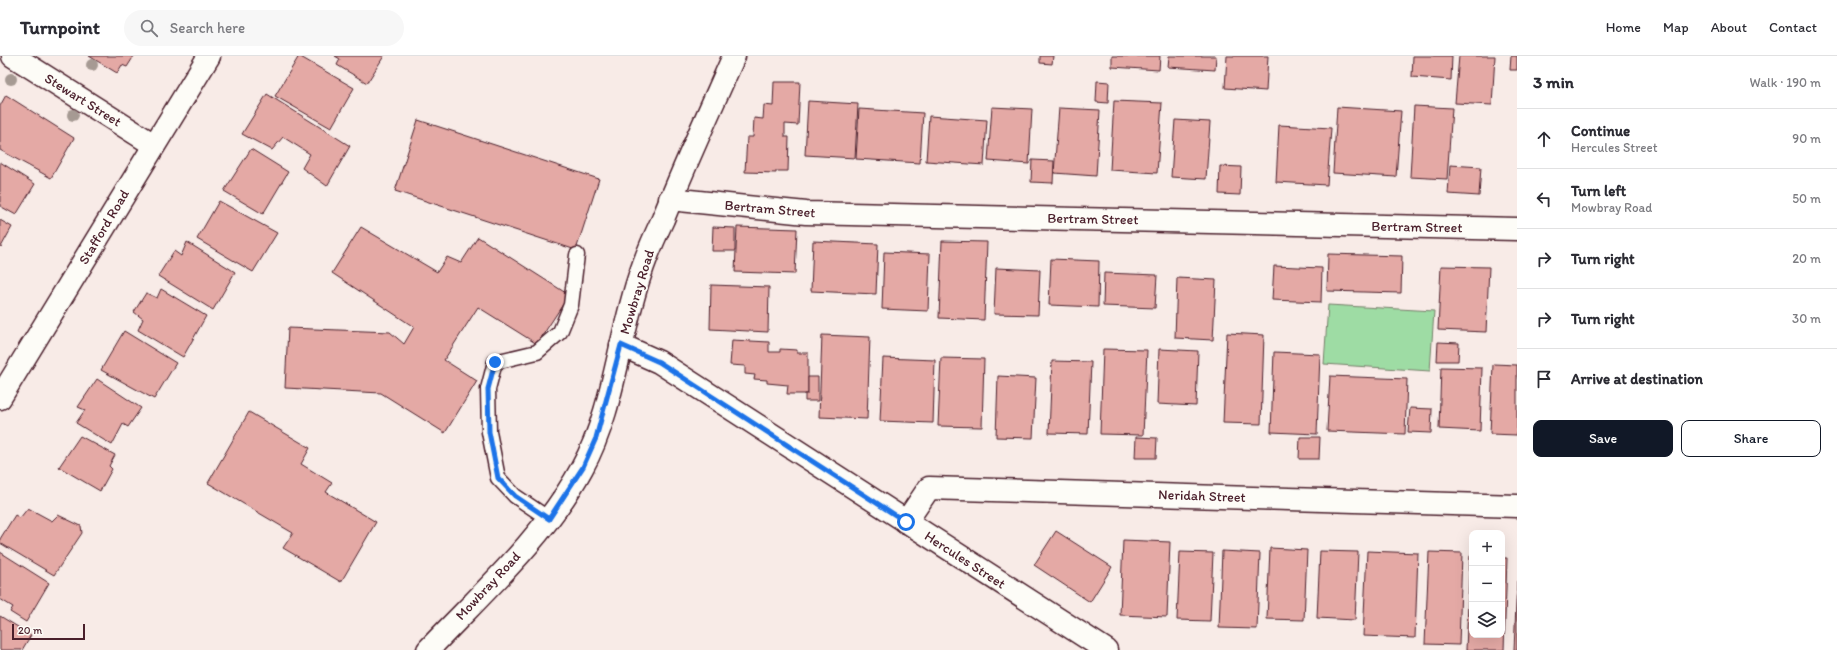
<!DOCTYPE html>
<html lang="en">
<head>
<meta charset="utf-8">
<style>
	:root { --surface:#fff; --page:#f7f7f7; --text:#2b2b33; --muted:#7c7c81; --line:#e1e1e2; --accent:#111827 }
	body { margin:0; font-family:Itim,sans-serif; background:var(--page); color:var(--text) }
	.controls { position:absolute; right:12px; bottom:12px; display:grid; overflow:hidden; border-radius:8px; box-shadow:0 4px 16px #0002 }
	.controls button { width:36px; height:36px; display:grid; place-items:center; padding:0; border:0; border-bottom:1px solid var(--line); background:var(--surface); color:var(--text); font:20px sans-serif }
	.scale { position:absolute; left:12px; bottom:10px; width:73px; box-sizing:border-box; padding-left:4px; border:2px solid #4a1f2b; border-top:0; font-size:11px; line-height:14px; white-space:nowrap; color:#4a1f2b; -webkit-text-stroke:3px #fdfcf7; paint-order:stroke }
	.stop { position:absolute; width:12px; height:12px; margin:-9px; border:3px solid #1a73e8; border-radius:50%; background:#fff }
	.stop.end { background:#1a73e8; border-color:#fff; box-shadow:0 1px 4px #0008 }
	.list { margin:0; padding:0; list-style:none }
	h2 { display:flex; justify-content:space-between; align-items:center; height:52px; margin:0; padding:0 16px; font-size:17px }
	h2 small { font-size:13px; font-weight:400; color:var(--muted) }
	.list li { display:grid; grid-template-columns:26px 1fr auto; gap:12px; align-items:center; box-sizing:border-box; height:60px; padding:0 16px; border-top:1px solid var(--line) }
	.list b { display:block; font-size:15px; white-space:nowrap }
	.list p { margin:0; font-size:13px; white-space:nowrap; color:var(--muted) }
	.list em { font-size:13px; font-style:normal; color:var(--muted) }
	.actions { display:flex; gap:8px; padding:12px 16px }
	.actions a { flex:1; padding:9px 0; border:1px solid var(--accent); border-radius:8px; text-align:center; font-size:14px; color:var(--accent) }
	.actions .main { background:var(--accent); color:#fff }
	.icon { flex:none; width:22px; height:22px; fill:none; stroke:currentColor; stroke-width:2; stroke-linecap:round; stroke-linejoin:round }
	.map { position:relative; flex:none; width:1517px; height:594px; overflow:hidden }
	header { display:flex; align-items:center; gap:24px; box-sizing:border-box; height:56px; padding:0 20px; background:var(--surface); border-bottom:1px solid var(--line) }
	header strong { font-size:19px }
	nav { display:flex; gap:22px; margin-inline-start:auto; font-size:14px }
	.search { width:280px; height:36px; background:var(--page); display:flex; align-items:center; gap:10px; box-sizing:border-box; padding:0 14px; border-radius:22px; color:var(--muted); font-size:15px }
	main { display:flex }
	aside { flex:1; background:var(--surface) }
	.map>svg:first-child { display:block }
</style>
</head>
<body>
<header>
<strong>Turnpoint</strong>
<div class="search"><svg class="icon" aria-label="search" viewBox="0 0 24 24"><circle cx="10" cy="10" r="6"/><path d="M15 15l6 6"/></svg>Search here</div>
<nav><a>Home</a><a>Map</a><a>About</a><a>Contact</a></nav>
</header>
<main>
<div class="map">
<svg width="1517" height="594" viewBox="0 0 1517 594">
	<rect width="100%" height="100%" fill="#f8ebe7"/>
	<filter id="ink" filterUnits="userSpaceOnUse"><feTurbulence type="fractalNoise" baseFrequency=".025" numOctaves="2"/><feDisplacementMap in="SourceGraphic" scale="8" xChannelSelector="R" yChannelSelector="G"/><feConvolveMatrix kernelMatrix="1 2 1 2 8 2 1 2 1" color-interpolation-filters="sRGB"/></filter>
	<g filter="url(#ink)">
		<polygon fill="#9edca4" stroke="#747e68" points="1328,249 1434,255 1430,315 1324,308"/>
		<g fill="#e4a9a5" stroke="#4a1f2b">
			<polygon points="89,0 134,0 127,11 122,9 117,17"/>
			<polygon points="299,0 354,32 331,72 275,40"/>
			<polygon points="335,0 384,0 367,27 337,9 340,3"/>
			<polygon points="1040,0 1053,0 1052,8 1040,7"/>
			<polygon points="1112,0 1160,0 1159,14 1112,11"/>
			<polygon points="1169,0 1216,0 1215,14 1168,11"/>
			<polygon points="1227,0 1268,0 1266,35 1225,32"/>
			<polygon points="1413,0 1452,0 1451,24 1412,21"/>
			<polygon points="1459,0 1495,0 1492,49 1455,47"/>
			<polygon points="1511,0 1517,0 1517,14 1510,14"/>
			<polygon points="1097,25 1109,26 1108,47 1096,46"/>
			<polygon points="774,26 800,26 798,69 785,68 785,81 789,81 788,115 776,115 776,117 745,116 747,81 753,81 754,62 763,63 764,49 773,50"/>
			<polygon points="267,38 350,90 327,130 302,112 310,98 283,81 272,94 242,78"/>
			<polygon points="6,39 74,82 51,122 0,94 0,50"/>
			<polygon points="808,45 858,48 855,102 805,99"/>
			<polygon points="1114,45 1162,47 1157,117 1110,114"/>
			<polygon points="1414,50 1452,52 1447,123 1410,121"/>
			<polygon points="992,51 1032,53 1029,108 988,105"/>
			<polygon points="1337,51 1401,55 1396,121 1333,117"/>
			<polygon points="1059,52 1100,54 1096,120 1054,117"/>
			<polygon points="859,53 923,57 920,107 856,103"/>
			<polygon points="929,60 987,64 984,109 926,105"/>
			<polygon points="418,64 599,123 576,194 395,135"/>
			<polygon points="1175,64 1210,66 1206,123 1171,121"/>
			<polygon points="1279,69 1331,72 1327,129 1276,126"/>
			<polygon points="251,93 288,116 263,158 224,135"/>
			<polygon points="1032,104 1054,105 1053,127 1031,126"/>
			<polygon points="0,106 35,128 16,159 0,150"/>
			<polygon points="1450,109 1481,111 1479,140 1448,138"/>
			<polygon points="1220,110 1241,111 1240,139 1219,138"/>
			<polygon points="219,145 277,177 253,216 197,183"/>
			<polygon points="0,164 12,171 1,191 0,190"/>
			<polygon points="361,171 437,216 447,201 461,207 478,181 569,239 537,288 478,251 444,304 477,325 445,377 381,337 285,332 288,272 390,276 404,288 414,271 332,217"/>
			<polygon points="713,171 735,172 735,195 712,195"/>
			<polygon points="737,171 797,173 795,218 735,216"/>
			<polygon points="813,185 878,188 876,238 811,235"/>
			<polygon points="942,185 987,186 984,264 939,262"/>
			<polygon points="187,186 235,216 213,254 158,220 174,195 181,200"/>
			<polygon points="884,196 930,198 928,255 882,253"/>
			<polygon points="1328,198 1402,200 1401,237 1327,235"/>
			<polygon points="1051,203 1099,205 1098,251 1049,249"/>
			<polygon points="1274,210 1322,212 1321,246 1272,244"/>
			<polygon points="1441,210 1489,211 1486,276 1438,274"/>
			<polygon points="996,212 1040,214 1038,259 994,258"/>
			<polygon points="1104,217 1157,219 1155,252 1103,250"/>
			<polygon points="1177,222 1216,224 1213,284 1175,282"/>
			<polygon points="711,229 769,231 768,276 710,273"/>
			<polygon points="161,233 206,260 183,301 138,274 143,263 134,256 146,237 157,242"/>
			<polygon points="124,275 176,307 154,343 101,314"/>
			<polygon points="1227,277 1264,279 1261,368 1223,367"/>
			<polygon points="822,279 870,281 867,363 819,361"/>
			<polygon points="732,284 769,286 769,296 780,296 780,293 797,294 797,297 808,297 808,338 787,338 788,329 767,327 767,324 754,323 755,319 745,318 745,310 730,309"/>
			<polygon points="1438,286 1459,287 1458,305 1437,305"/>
			<polygon points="1103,293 1147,294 1143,379 1100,378"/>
			<polygon points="1159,293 1198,295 1196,350 1157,348"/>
			<polygon points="1274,296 1320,298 1317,378 1271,376"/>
			<polygon points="883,302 935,304 933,367 880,365"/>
			<polygon points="941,302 984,303 982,371 938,370"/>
			<polygon points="1052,305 1091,306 1088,378 1049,377"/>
			<polygon points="1493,308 1517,309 1517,379 1490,378"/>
			<polygon points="1441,311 1482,312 1480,375 1439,373"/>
			<polygon points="998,320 1036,322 1033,382 996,381"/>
			<polygon points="1330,320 1407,323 1405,378 1327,375"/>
			<polygon points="808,321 818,321 818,345 805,345 805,338 808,338"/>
			<polygon points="97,323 141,352 128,371 123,368 112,389 76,367 85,354 78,351"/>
			<polygon points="1410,352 1432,353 1431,377 1408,376"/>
			<polygon points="249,356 310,392 301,408 332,427 326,436 376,466 341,526 283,492 293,477 208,427"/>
			<polygon points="80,380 115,399 109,410 112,413 100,435 59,411"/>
			<polygon points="1136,381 1157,382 1156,402 1135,402"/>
			<polygon points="1300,381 1320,381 1319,403 1299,403"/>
			<polygon points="28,452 52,465 58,459 81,470 82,477 54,519 0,487 0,483 15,459 20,462"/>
			<polygon points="1056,475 1112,511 1090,546 1034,509"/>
			<polygon points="1123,484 1170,486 1167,561 1120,559"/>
			<polygon points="1270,492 1307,494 1304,564 1267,563"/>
			<polygon points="1222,495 1260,497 1257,573 1219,572"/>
			<polygon points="1320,495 1358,496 1355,564 1317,562"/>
			<polygon points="1367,495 1418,497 1415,582 1363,580"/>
			<polygon points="0,496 49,527 26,566 10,556 13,551 0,543"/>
			<polygon points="1180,496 1213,497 1210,565 1177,564"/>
			<polygon points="1429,496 1462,497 1459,589 1425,588"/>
			<polygon points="1470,500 1472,500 1472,579 1502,579 1502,502 1507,502 1504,594 1466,594"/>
			<polygon points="1517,525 1517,594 1514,594"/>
			<polygon points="0,560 31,579 22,594 0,594"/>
		</g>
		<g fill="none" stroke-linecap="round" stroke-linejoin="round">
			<defs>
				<polyline id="lane" points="549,463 515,440 498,422 489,376 488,333 495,306 537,296 560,276 571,249 577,199"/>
				<g id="street">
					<polyline points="13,0 154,89"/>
					<polyline points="670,143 806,157 1517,173"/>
					<polyline points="621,289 659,306 1106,594"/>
					<polyline points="0,342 209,0"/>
					<polyline points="906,466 929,432 1517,450"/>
				</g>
				<path id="secondary" d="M428 594C482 537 544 482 582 412 614 355 619 278 641 216 647 198 655 180 663 163 685 108 710 54 734 0"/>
			</defs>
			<use href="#lane" stroke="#4a1f2b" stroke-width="17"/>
			<use href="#street" stroke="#4a1f2b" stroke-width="25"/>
			<use href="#secondary" stroke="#4a1f2b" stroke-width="25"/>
			<use href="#lane" stroke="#fdfcf7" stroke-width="14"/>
			<use href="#street" stroke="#fdfcf7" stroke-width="22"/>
			<use href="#secondary" stroke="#fdfcf7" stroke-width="22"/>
		</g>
		<g fill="#a69a93">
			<circle cx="92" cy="9" r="6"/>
			<circle cx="11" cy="23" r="6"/>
			<circle cx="73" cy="59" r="6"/>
		</g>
	</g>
	<g fill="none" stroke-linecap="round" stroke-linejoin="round" filter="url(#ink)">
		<polyline stroke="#1a73e8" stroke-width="5" points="495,306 488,333 489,376 498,422 515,440 549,463 583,411 596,382 621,289 659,306 906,466"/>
	</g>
	<g text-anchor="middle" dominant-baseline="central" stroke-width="3.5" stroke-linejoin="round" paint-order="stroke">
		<g font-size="14" fill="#4a1f2b" stroke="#fdfcf7">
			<text transform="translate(83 44) rotate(32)">Stewart Street</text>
			<text transform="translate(770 153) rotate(5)">Bertram Street</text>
			<text transform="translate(1093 163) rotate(1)">Bertram Street</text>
			<text transform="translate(104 171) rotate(-59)">Stafford Road</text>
			<text transform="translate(1417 171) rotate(1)">Bertram Street</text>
			<text transform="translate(637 236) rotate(-73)">Mowbray Road</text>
			<text transform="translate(1202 440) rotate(2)">Neridah Street</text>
			<text transform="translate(965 504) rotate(33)">Hercules Street</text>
			<text transform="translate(488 530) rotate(-47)">Mowbray Road</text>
		</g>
	</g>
</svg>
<div class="controls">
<button>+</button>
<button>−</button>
<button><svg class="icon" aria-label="layers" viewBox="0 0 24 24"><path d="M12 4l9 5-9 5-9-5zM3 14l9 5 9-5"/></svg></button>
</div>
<div class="scale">20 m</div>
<div class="stop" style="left:906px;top:466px"></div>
<div class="stop end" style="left:495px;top:306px"></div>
</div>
<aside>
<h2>3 min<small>Walk · 190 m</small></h2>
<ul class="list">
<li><svg class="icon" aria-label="ahead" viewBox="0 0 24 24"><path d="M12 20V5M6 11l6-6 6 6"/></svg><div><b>Continue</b><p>Hercules Street</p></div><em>90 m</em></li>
<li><svg class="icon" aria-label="left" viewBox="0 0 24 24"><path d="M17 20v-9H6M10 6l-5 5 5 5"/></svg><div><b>Turn left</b><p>Mowbray Road</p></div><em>50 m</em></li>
<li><svg class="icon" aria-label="right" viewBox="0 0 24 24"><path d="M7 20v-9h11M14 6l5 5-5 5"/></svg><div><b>Turn right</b></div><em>20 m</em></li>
<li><svg class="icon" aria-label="right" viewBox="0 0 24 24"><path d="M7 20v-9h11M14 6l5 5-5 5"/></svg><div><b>Turn right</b></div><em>30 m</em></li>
<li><svg class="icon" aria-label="arrive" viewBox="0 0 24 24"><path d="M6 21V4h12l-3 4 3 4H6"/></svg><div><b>Arrive at destination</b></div></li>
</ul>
<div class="actions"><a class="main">Save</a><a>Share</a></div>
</aside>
</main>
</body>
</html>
